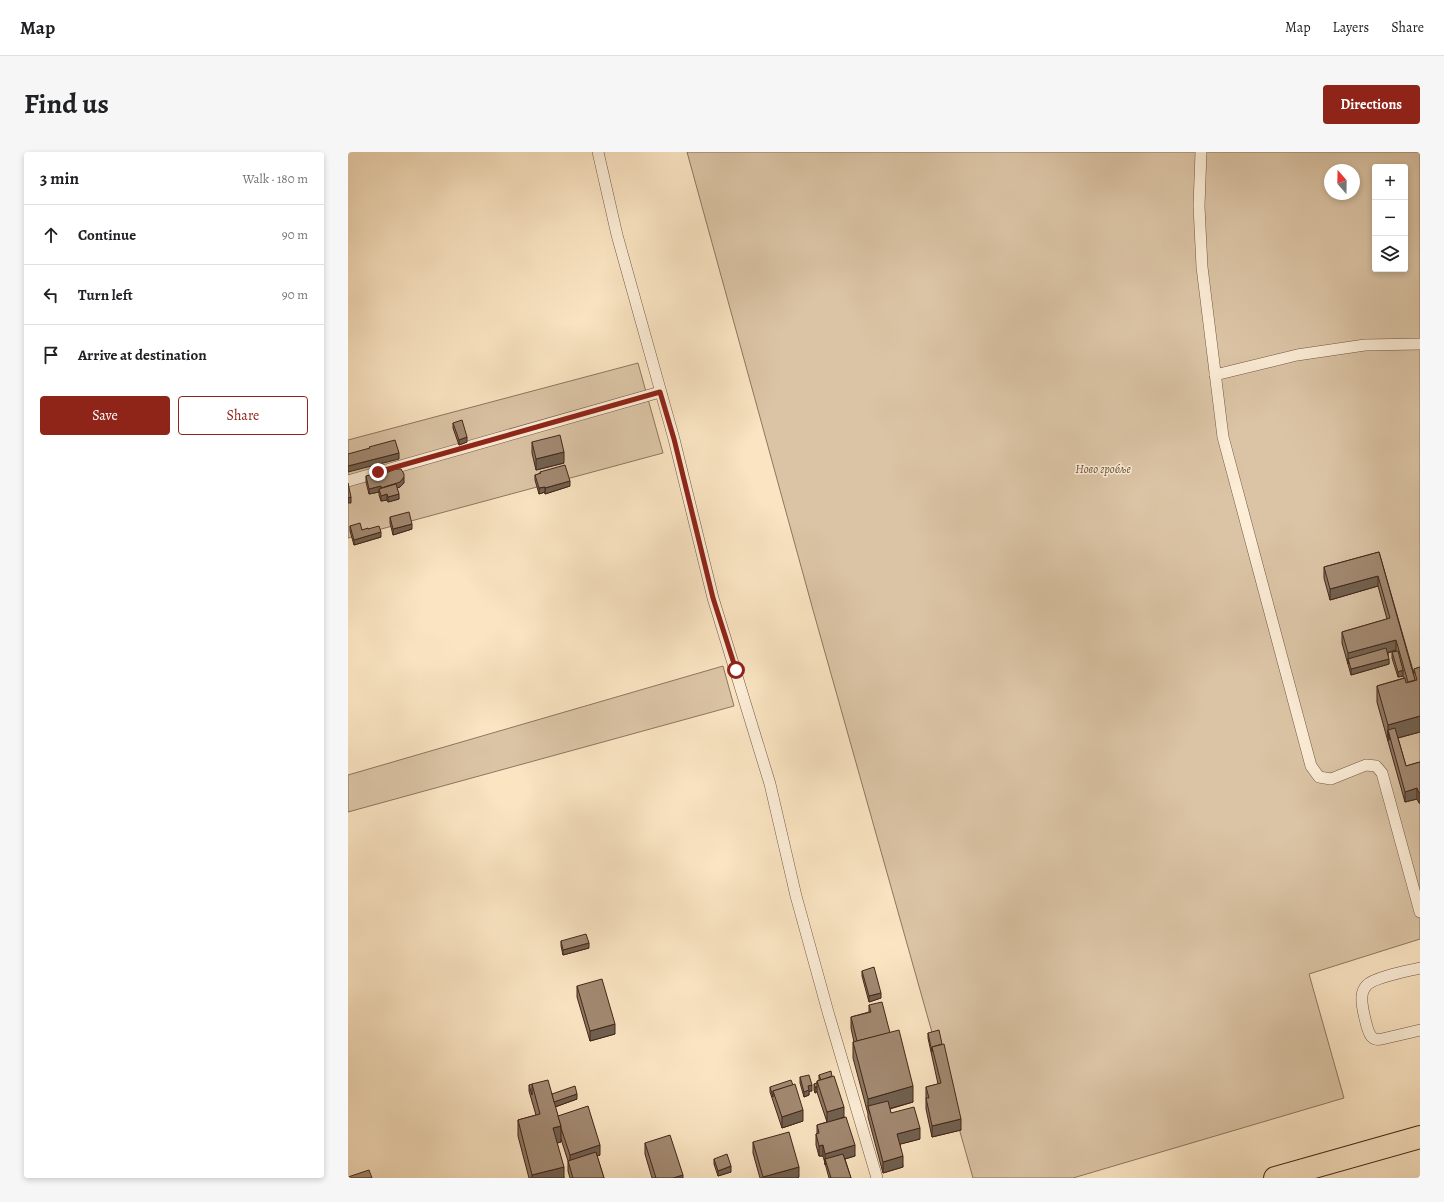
<!DOCTYPE html>
<html lang="en">
<head>
<meta charset="utf-8">
<style>
	:root { --surface:#fff; --page:#f6f6f6; --text:#202124; --muted:#757577; --line:#e0e0e0; --accent:#8f2418 }
	body { margin:0; font-family:Alegreya,serif; background:var(--page); color:var(--text) }
	.controls { position:absolute; right:12px; top:12px; display:grid; overflow:hidden; border-radius:4px; box-shadow:0 2px 6px #0003 }
	.controls button { width:36px; height:36px; display:grid; place-items:center; padding:0; border:0; border-bottom:1px solid var(--line); background:var(--surface); color:var(--text); font:20px sans-serif }
	.compass { position:absolute; left:976px; top:12px; width:36px; height:36px; border-radius:50%; background:var(--surface); box-shadow:0 2px 6px #0003; rotate:340deg }
	.stop { position:absolute; width:12px; height:12px; margin:-9px; border:3px solid #8f2418; border-radius:50%; background:#fff }
	.stop.end { background:#8f2418; border-color:#fff; box-shadow:0 1px 4px #0008 }
	.list { margin:0; padding:0; list-style:none }
	h2 { display:flex; justify-content:space-between; align-items:center; height:52px; margin:0; padding:0 16px; font-size:17px }
	h2 small { font-size:13px; font-weight:400; color:var(--muted) }
	.list li { display:grid; grid-template-columns:26px 1fr auto; gap:12px; align-items:center; box-sizing:border-box; height:60px; padding:0 16px; border-top:1px solid var(--line) }
	.list b { display:block; font-size:15px; white-space:nowrap }
	.list em { font-size:13px; font-style:normal; color:var(--muted) }
	.actions { display:flex; gap:8px; padding:12px 16px }
	.actions a { flex:1; padding:9px 0; border:1px solid var(--accent); border-radius:4px; text-align:center; font-size:14px; color:var(--accent) }
	.actions .main { background:var(--accent); color:#fff }
	.icon { flex:none; width:22px; height:22px; fill:none; stroke:currentColor; stroke-width:2; stroke-linecap:round; stroke-linejoin:round }
	.map { position:relative; flex:none; width:1072px; height:1026px; overflow:hidden; border-radius:4px }
	header { display:flex; align-items:center; gap:24px; box-sizing:border-box; height:56px; padding:0 20px; background:var(--surface); border-bottom:1px solid var(--line) }
	header strong { font-size:19px }
	nav { display:flex; gap:22px; margin-inline-start:auto; font-size:14px }
	.intro { display:flex; align-items:center; justify-content:space-between; box-sizing:border-box; height:96px; padding:0 24px }
	h1 { margin:0; font-size:28px }
	.button { padding:10px 18px; border-radius:4px; background:var(--accent); color:#fff; font-size:14px; font-weight:700 }
	main { display:flex; gap:24px; padding:0 24px }
	aside { flex:1; background:var(--surface); border-radius:4px; box-shadow:0 2px 6px #0003 }
	.map>svg:first-child { display:block }
</style>
</head>
<body>
<header>
<strong>Map</strong>
<nav><a>Map</a><a>Layers</a><a>Share</a></nav>
</header>
<div class="intro"><h1>Find us</h1><a class="button">Directions</a></div>
<main>
<aside>
<h2>3 min<small>Walk · 180 m</small></h2>
<ul class="list">
<li><svg class="icon" aria-label="ahead" viewBox="0 0 24 24"><path d="M12 20V5M6 11l6-6 6 6"/></svg><div><b>Continue</b></div><em>90 m</em></li>
<li><svg class="icon" aria-label="left" viewBox="0 0 24 24"><path d="M17 20v-9H6M10 6l-5 5 5 5"/></svg><div><b>Turn left</b></div><em>90 m</em></li>
<li><svg class="icon" aria-label="arrive" viewBox="0 0 24 24"><path d="M6 21V4h12l-3 4 3 4H6"/></svg><div><b>Arrive at destination</b></div></li>
</ul>
<div class="actions"><a class="main">Save</a><a>Share</a></div>
</aside>
<div class="map">
<svg width="1072" height="1026" viewBox="0 0 1072 1026">
	<rect width="100%" height="100%" fill="#fae4c2"/>
	<filter id="stains"><feTurbulence type="fractalNoise" baseFrequency=".005" numOctaves="4"/><feColorMatrix values="0 0 0 0 .2 0 0 0 0 .09 0 0 0 0 .02 0 0 0 .5 -.17"/></filter>
	<radialGradient id="worn" r=".72"><stop offset=".6" stop-color="#630" stop-opacity="0"/><stop offset="1" stop-color="#630" stop-opacity=".3"/></radialGradient>
	<g fill="#dbc4a5" stroke="#8f755f" fill-rule="evenodd">
		<path d="M339 0H1072V787L961 822 996 946 725 1026H625L465 458ZM1027 15H1057V117H1027ZM982 18H1006V42H982Z"/>
		<polygon points="290,211 315,301 0,386 0,288"/>
		<polygon points="375,514 386,554 0,660 0,623"/>
	</g>
	<g fill="none" stroke-linecap="round" stroke-linejoin="round">
		<defs>
			<g id="service">
				<polyline points="250,0 269,83 326,287 365,446 422,632 448,744 480,860 529,1026"/>
				<polyline points="853,0 851,54 854,115 875,285 963,614 971,625 983,627 1018,613 1028,614 1034,621 1072,760"/>
				<polyline points="867,223 949,203 1017,193 1072,192"/>
				<polyline points="0,329 312,240"/>
				<path d="M1072 816C1060 819 1027 825 1019 833 1016 836 1014 841 1014 845 1013 852 1019 879 1023 884 1026 888 1030 888 1034 887L1072 878"/>
			</g>
			<polyline id="primary" points="927,1026 1072,985"/>
		</defs>
		<use href="#service" stroke="#715643" stroke-width="12"/>
		<use href="#primary" stroke="#432619" stroke-width="24"/>
		<use href="#service" stroke="#fcedd7" stroke-width="11"/>
		<use href="#primary" stroke="#fae4c2" stroke-width="22"/>
	</g>
	<g fill="#8b7661" stroke="#432619">
		<polygon points="105,271 119,290 111,293 105,276"/>
		<polygon points="184,290 216,311 188,318 184,301"/>
		<polygon points="192,320 222,334 197,342 197,340 191,342 187,328 187,323 192,322"/>
		<polygon points="18,324 30,324 56,331 52,335 49,336 51,347 40,350 39,348 33,349 31,343 31,340 21,342 18,330"/>
		<polygon points="42,365 64,377 45,383 42,371"/>
		<polygon points="2,374 14,378 20,377 33,385 6,393 2,379"/>
		<polygon points="1031,400 1066,522 1066,517 1072,515 1072,580 1050,586 1058,614 1072,610 1072,651 1071,651 1069,647 1057,650 1029,550 1029,534 1056,526 1055,524 1050,525 1044,506 1044,500 1048,499 1048,498 1040,501 1041,512 1003,523 994,491 994,480 1039,467 1030,434 982,448 976,426 976,415"/>
		<polygon points="213,789 241,796 215,803 213,794"/>
		<polygon points="514,819 533,846 521,850 514,824"/>
		<polygon points="229,834 267,882 242,889 229,845"/>
		<polygon points="521,853 542,881 565,950 542,957 543,961 572,987 552,992 555,1015 535,1021 520,965 520,962 505,906 505,890 506,890 503,876 503,865 521,860"/>
		<polygon points="580,881 613,978 584,985 578,957 578,935 590,932 580,886"/>
		<polygon points="471,923 496,965 507,1004 497,1007 503,1026 481,1026 475,1004 471,1004 468,993 468,982 469,982 469,973 479,970 469,940 467,941 466,938 466,932 469,931 469,929 471,929"/>
		<polygon points="452,925 464,939 461,939 461,943 456,945 452,931"/>
		<polygon points="181,933 204,942 229,947 207,955 210,964 252,1003 249,1004 256,1026 222,1026 220,1019 220,1009 213,987 213,990 209,991 216,1026 181,1026 170,984 170,968 188,963 181,939"/>
		<polygon points="422,935 455,969 434,976 422,940"/>
		<polygon points="405,990 451,1025 449,1026 412,1026 405,1001"/>
		<polygon points="297,991 335,1026 304,1026 297,1002"/>
		<polygon points="366,1007 383,1020 370,1024 366,1012"/>
	</g>
	<g fill="#71604f" stroke="#432619">
		<polygon points="119,285 119,290 111,293 111,288"/>
		<polygon points="216,300 216,311 188,318 188,307"/>
		<polygon points="51,301 51,307 0,320 0,314"/>
		<polygon points="56,325 56,331 52,335 33,341 33,336"/>
		<polygon points="222,329 222,334 197,342 197,336"/>
		<polygon points="33,334 33,339 31,337 31,340 21,342 21,337"/>
		<polygon points="197,335 197,340 191,342 191,336"/>
		<polygon points="39,342 39,348 33,349 33,344"/>
		<polygon points="51,342 51,347 40,350 40,345"/>
		<polygon points="3,345 3,351 0,351 0,346"/>
		<polygon points="64,372 64,377 45,383 45,377"/>
		<polygon points="33,380 33,385 6,393 6,388"/>
		<polygon points="1030,424 1030,434 982,448 982,437"/>
		<polygon points="1048,488 1048,498 1002,512 1000,507 1000,512 1000,501"/>
		<polygon points="1041,507 1041,512 1003,523 1003,517"/>
		<polygon points="1055,518 1055,524 1050,525 1050,520"/>
		<polygon points="1072,564 1072,580 1042,588 1040,578 1040,589 1040,573"/>
		<polygon points="1069,636 1069,647 1057,650 1057,640"/>
		<polygon points="1072,640 1072,651 1071,651 1071,641"/>
		<polygon points="241,791 241,796 215,803 215,798"/>
		<polygon points="533,841 533,846 521,850 521,844"/>
		<polygon points="267,872 267,882 242,889 242,879"/>
		<polygon points="464,933 464,939 461,939 461,943 456,945 456,940 460,934"/>
		<polygon points="565,934 565,950 522,962 520,955 520,947"/>
		<polygon points="467,935 469,935 469,940 467,941"/>
		<polygon points="229,942 229,947 204,956 204,950"/>
		<polygon points="496,955 496,965 479,971 479,960"/>
		<polygon points="455,958 455,969 434,976 434,965"/>
		<polygon points="613,967 613,978 584,985 584,974"/>
		<polygon points="213,974 213,990 205,992 205,976"/>
		<polygon points="572,976 572,987 549,993 549,982"/>
		<polygon points="252,993 252,1003 222,1014 222,1003"/>
		<polygon points="475,993 475,1004 471,1004 471,994"/>
		<polygon points="507,993 507,1004 479,1012 477,1007 477,1013 477,1002"/>
		<polygon points="555,1004 555,1015 535,1021 535,1010"/>
		<polygon points="383,1014 383,1020 370,1024 370,1019"/>
		<polygon points="216,1015 216,1026 184,1026 184,1023"/>
		<polygon points="451,1015 451,1025 449,1026 415,1026 415,1025"/>
		<polygon points="335,1023 335,1026 325,1026"/>
	</g>
	<g fill="#a28971" stroke="#432619">
		<polygon points="114,268 119,285 111,288 105,271"/>
		<polygon points="212,283 216,300 188,307 184,290"/>
		<polygon points="47,288 51,301 0,314 0,302 22,296 21,295"/>
		<polygon points="217,313 222,329 197,336 197,335 191,336 187,323 193,321 192,320"/>
		<polygon points="48,317 53,317 56,322 56,325 52,330 33,336 33,334 21,337 18,324 29,321 30,324"/>
		<polygon points="0,331 3,345 0,346"/>
		<polygon points="48,332 51,342 40,345 39,342 33,344 31,337"/>
		<polygon points="61,360 64,372 45,377 42,365"/>
		<polygon points="12,371 14,378 20,376 20,377 31,374 33,380 6,388 2,374"/>
		<polygon points="1031,400 1067,528 1060,530 1048,488 1000,501 994,480 1042,466 1030,424 982,437 976,415"/>
		<polygon points="1038,496 1041,507 1003,517 1000,507"/>
		<polygon points="1050,499 1055,518 1050,520 1044,500"/>
		<polygon points="1072,515 1072,564 1040,573 1029,534 1057,526 1058,531 1069,528 1066,517"/>
		<polygon points="1047,576 1058,614 1072,610 1072,640 1071,641 1069,636 1057,640 1040,578"/>
		<polygon points="238,782 241,791 215,798 213,789"/>
		<polygon points="526,815 533,841 521,844 514,819"/>
		<polygon points="254,827 267,872 242,879 229,834"/>
		<polygon points="534,850 542,881 509,889 503,865 523,860 521,853"/>
		<polygon points="551,878 565,934 520,947 505,890"/>
		<polygon points="591,878 594,892 584,895 584,900 580,881"/>
		<polygon points="596,892 613,967 584,974 578,946 581,946 578,935 593,931 584,895"/>
		<polygon points="483,919 484,924 473,928 471,923"/>
		<polygon points="461,923 464,933 460,934 461,938 456,940 452,925"/>
		<polygon points="486,924 496,955 479,960 469,929"/>
		<polygon points="200,928 213,974 205,976 216,1015 184,1023 170,968 192,962 184,932"/>
		<polygon points="443,928 445,933 425,939 425,945 422,935"/>
		<polygon points="469,931 469,935 467,935 466,932"/>
		<polygon points="184,932 184,943 181,933"/>
		<polygon points="447,932 455,958 434,965 425,939"/>
		<polygon points="227,934 229,942 206,950 204,942"/>
		<polygon points="540,949 543,961 566,955 572,976 549,982 555,1004 535,1010 520,954"/>
		<polygon points="240,954 252,993 222,1003 213,976 213,974 210,964"/>
		<polygon points="498,965 507,993 477,1002 475,993 471,994 468,982 471,981 469,973"/>
		<polygon points="441,980 451,1015 415,1025 405,990"/>
		<polygon points="322,983 335,1023 325,1026 308,1026 297,991"/>
		<polygon points="248,1000 256,1026 225,1026 220,1009"/>
		<polygon points="379,1002 383,1014 370,1019 366,1007"/>
		<polygon points="495,1002 503,1026 483,1026 477,1007"/>
		<polygon points="21,1018 24,1026 0,1026 0,1025"/>
	</g>
	<g fill="none" stroke-linecap="round" stroke-linejoin="round">
		<polyline stroke="#8f2418" stroke-width="5" points="30,320 312,240 326,287 365,446 388,518"/>
	</g>
	<g text-anchor="middle" dominant-baseline="central" stroke-width="3" stroke-linejoin="round" paint-order="stroke">
		<g font-size="12" font-style="italic" fill="#694e3c" stroke="#fcedd7">
			<text x="755" y="317">Ново гробље</text>
		</g>
	</g>
	<rect width="100%" height="100%" filter="url(#stains)"/>
	<rect width="100%" height="100%" fill="url(#worn)"/>
</svg>
<div class="controls">
<button>+</button>
<button>−</button>
<button><svg class="icon" aria-label="layers" viewBox="0 0 24 24"><path d="M12 4l9 5-9 5-9-5zM3 14l9 5 9-5"/></svg></button>
</div>
<svg class="compass" viewBox="-18 -18 36 36"><path d="M0-13l5 13h-10z" fill="#e53935"/><path d="M0 13l5-13h-10z" fill="#757577"/></svg>
<div class="stop" style="left:388px;top:518px"></div>
<div class="stop end" style="left:30px;top:320px"></div>
</div>
</main>
</body>
</html>
